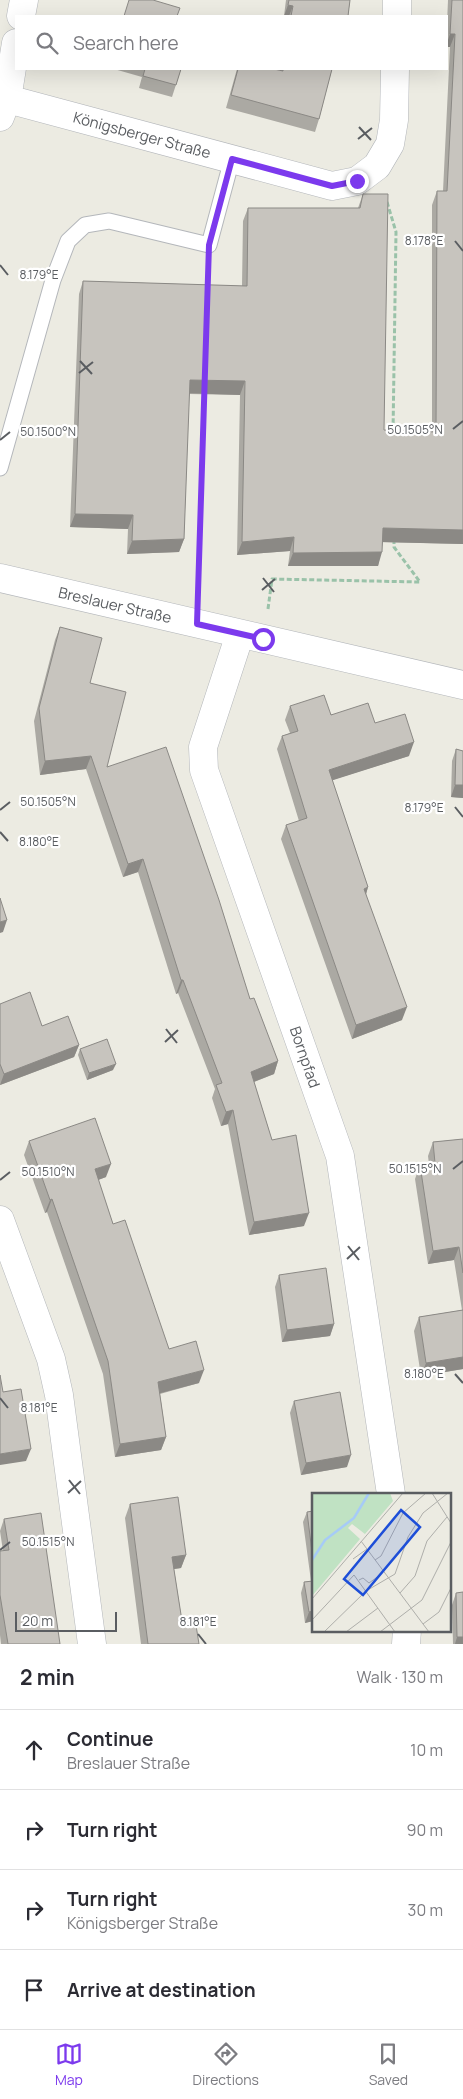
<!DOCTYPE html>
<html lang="en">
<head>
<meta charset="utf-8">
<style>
	:root { --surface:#fff; --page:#f2f2f3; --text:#2b2b33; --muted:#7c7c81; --line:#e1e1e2; --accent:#7c3aed }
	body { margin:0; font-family:Manrope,sans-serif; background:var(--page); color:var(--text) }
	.scale { position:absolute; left:15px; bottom:12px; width:102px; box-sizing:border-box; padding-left:5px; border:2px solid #5a5d61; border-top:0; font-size:14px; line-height:18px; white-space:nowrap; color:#5a5d61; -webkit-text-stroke:4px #fff; paint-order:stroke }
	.stop { position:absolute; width:15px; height:15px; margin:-11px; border:4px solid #7c3aed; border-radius:50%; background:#fff }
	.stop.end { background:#7c3aed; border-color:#fff; box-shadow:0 1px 5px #0008 }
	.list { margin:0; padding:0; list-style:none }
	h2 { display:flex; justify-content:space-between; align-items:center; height:65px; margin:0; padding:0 20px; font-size:21px }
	h2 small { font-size:16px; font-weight:400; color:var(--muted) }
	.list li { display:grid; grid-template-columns:32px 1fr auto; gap:15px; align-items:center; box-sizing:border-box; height:80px; padding:0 20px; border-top:1px solid var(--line) }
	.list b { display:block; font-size:19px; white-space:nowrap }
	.list p { margin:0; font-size:16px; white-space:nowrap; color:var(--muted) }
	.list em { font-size:16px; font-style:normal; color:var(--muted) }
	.icon { flex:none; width:28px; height:28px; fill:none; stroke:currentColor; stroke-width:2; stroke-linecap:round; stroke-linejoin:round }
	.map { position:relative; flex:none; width:463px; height:1644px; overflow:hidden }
	.search { position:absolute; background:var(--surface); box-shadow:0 5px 20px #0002; left:15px; right:15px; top:15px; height:55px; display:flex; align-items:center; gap:12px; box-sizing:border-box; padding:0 18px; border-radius:0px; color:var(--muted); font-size:19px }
	.sheet { height:385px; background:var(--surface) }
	nav { display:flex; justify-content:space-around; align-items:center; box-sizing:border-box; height:70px; border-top:1px solid var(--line); background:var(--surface); font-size:14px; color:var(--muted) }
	nav a { display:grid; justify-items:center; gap:2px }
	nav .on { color:var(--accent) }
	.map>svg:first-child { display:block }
</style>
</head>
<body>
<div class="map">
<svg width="463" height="1644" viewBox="0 0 463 1644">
	<rect width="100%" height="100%" fill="#ecebe2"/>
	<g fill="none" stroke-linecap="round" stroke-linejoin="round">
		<defs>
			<polyline id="service" points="0,468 53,280 68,241 85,225 109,221 209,245 232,159"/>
			<g id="minor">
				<polyline points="21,16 24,0"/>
				<polyline points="397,16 397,0"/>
				<polyline points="0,97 332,186 357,181 377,166 390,144 394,120 395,69"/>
				<polyline points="0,117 7,99 16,43"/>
				<polyline points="0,578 463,685"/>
				<polyline points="240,634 203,747 204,770 340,1156 391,1494"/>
				<polyline points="0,1220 51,1359 59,1395 92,1644"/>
				<polyline points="406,1644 407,1630"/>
			</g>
		</defs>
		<use href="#service" stroke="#b4b7bb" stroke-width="17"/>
		<use href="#minor" stroke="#b4b7bb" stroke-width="29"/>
		<g stroke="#9ac2a9" stroke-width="3" stroke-dasharray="5 2.5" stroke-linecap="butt">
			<polyline points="387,202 396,232 393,433"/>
			<polyline points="207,288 208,270"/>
			<polyline points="198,591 204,390"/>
			<polyline points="268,609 272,579 420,582 394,547 394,539"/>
		</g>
		<use href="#service" stroke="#fff" stroke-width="15"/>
		<use href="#minor" stroke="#fff" stroke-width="28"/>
	</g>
	<g fill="#aba9a3">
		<polygon points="286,0 350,0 348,16 284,16"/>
		<polygon points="448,0 463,0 463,544 383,542 378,566 288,566 290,551 237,555 240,395 189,394 184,539 179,552 127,554 128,529 70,527 79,294 83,281 242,286 243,221 248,208 358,208 363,194 384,430 432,431 432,205 437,191 443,191 450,47 447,47 447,24"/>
		<polygon points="114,69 181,69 172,97 139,88 142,77"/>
		<polygon points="237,69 274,69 280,71 281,69 332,69 319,119 315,132 226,108"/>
		<polygon points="60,627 90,683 107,767 250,999 278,1061 274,1074 254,1082 272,1140 304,1226 249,1235 228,1124 221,1126 212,1098 215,1089 178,993 176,994 138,872 123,877 86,769 40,775 34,721 55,640"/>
		<polygon points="290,706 375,723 409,756 332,780 368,887 366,894 402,1020 352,1039 281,839 286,825 299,821 277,749 282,736 290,733 285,720"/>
		<polygon points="456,749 463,751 463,798 451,797 452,761"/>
		<polygon points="0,1004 79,1045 74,1057 0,1085"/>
		<polygon points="80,1049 113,1070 87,1080 78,1055"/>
		<polygon points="463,1139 463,1369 421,1376 414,1331 419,1317 462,1310 454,1260 428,1264 415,1179 420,1165 429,1164 428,1156 433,1142"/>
		<polygon points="29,1141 106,1177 98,1180 113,1224 169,1349 199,1383 160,1394 166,1437 161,1450 115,1457 103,1374 47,1212 45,1213 24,1155"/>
		<polygon points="279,1275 334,1324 330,1336 282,1342 275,1287"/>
		<polygon points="294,1401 347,1467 301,1475 290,1413"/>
		<polygon points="130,1504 186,1555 181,1568 174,1569 182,1621 199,1644 141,1644 125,1518"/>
		<polygon points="313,1511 313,1621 305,1623 301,1593 304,1582 311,1581 303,1522 307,1512"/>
		<polygon points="4,1519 60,1644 1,1644 0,1635 0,1551 3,1551 0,1531"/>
		<polygon points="456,1593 463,1644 453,1644 452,1605"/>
	</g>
	<g fill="#8b8985">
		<polygon points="288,5 293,6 289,16 284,16"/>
		<polygon points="450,34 455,34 450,47 447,47 447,43"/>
		<polygon points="190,380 245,381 240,395 185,393"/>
		<polygon points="75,514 133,515 128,529 70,527"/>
		<polygon points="383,528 463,530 463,544 378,542"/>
		<polygon points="294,537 290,551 237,555 242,542"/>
		<polygon points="184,539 179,552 127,554 132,541"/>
		<polygon points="382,552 378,566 288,566 293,553"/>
		<polygon points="414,742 409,756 324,783 329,770"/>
		<polygon points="91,756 86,769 40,775 45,761"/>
		<polygon points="455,785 463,785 463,798 451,797"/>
		<polygon points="143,859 138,872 123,877 128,864"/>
		<polygon points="368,887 364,901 364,889"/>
		<polygon points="7,920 3,932 0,933 0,922"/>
		<polygon points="181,980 183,980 178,993 176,994"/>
		<polygon points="407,1007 402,1020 352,1039 356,1025"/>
		<polygon points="79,1045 74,1057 0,1085 4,1074"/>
		<polygon points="278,1061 274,1074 246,1085 251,1072"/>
		<polygon points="116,1064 113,1070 87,1080 89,1073"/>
		<polygon points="233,1110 228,1124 221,1126 226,1112"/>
		<polygon points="111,1164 106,1177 90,1183 95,1169"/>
		<polygon points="52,1199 47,1212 45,1213 50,1200"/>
		<polygon points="309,1213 304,1226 249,1235 254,1222"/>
		<polygon points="459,1247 454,1260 428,1264 433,1251"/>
		<polygon points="334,1324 330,1336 282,1342 287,1330"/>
		<polygon points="463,1357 463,1369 421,1376 426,1363"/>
		<polygon points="204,1370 199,1383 153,1395 158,1382"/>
		<polygon points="166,1437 161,1450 115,1457 120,1444"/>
		<polygon points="31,1449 26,1461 0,1465 0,1454"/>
		<polygon points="351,1455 347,1467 301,1475 306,1463"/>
		<polygon points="186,1555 181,1568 167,1570 172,1557"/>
		<polygon points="313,1611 313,1621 305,1623 309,1612"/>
		<polygon points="457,1637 463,1637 463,1644 455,1644"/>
	</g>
	<g fill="#c7c4be" stroke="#8b8985">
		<polygon points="129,0 153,0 180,8 177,16 124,16"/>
		<polygon points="289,0 350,0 348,16 291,16 293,6 288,5"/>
		<polygon points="452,0 463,0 463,530 383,528 382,552 293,553 294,537 242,542 245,381 190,380 184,539 132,541 133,515 75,514 83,281 247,286 248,208 360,208 363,194 388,194 384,430 436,432 437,191 447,191 455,34 450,34"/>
		<polygon points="145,69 181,69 176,85 143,76"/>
		<polygon points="238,69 274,69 283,71 283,69 332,69 319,119 231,95"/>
		<polygon points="60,627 102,638 90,683 126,692 107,767 166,747 219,900 250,999 254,998 278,1061 251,1072 272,1140 296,1135 309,1213 254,1222 233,1110 226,1112 216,1085 222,1083 183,980 181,980 143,859 128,864 91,756 45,761 39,708"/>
		<polygon points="324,695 331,715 368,703 375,723 405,714 414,742 329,770 368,887 364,889 407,1007 356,1025 286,825 307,818 282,736 298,731 290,706"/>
		<polygon points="456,749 463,751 463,785 455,785"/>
		<polygon points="0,898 7,920 0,922"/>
		<polygon points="30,992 42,1026 68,1016 79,1045 4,1074 0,1064 0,1004"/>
		<polygon points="107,1039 116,1064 89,1073 80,1049"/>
		<polygon points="95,1118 111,1164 95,1169 113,1224 125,1220 169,1349 196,1341 204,1370 158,1382 166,1437 120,1444 108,1361 52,1199 50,1200 29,1141"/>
		<polygon points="463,1139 463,1273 459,1247 433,1251 420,1165 435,1163 433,1142"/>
		<polygon points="326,1268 334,1324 287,1330 279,1275"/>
		<polygon points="463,1310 463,1357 426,1363 419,1317"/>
		<polygon points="0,1375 3,1392 21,1389 31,1449 0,1454"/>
		<polygon points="340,1392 351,1455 306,1463 294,1401"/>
		<polygon points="178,1497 186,1555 172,1557 182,1621 195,1619 199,1644 148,1644 130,1504"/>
		<polygon points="313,1511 313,1560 307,1512"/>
		<polygon points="41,1513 60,1644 8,1644 0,1595 0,1551 9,1550 4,1519"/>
		<polygon points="313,1581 313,1611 309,1612 304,1582"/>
		<polygon points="463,1592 463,1637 457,1637 456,1593"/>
	</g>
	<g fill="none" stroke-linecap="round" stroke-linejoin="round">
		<polyline stroke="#7c3aed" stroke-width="6" points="263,639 197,624 209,245 232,159 332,186 357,181"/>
	</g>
	<path fill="none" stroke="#5a5d61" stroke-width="2" d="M359 127 371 140M358 139 372 128M455 241 463 251M0 265 8 275M80 361 92 374M79 373 93 362M453 429 463 421M0 440 10 432M263 578 274 592M262 590 275 579M455 807 463 817M0 810 10 802M0 832 8 841M166 1029 177 1043M165 1042 178 1030M453 1169 463 1161M0 1180 10 1172M348 1246 359 1260M347 1259 360 1247M455 1374 463 1383M0 1398 8 1408M69 1480 80 1494M68 1493 81 1481M0 1550 10 1542M198 1634 206 1644"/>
	<g text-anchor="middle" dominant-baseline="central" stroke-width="4.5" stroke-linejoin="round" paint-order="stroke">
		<g font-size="15" fill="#5a5d61" stroke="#fff">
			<text transform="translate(142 135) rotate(15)">Königsberger Straße</text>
			<text transform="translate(115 605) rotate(13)">Breslauer Straße</text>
			<text transform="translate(305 1057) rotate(71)">Bornpfad</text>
		</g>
	</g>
	<g transform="translate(312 1493)">
		<rect width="139" height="139" fill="#ecebe2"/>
		<path d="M0 0H78L81 8 53 41 40 31 36 35 48 46 0 103Z" fill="#c0e2c3"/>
		<path fill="none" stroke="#a6cbf7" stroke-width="2.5" d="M0 67 13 47 42 25 57 0"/>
		<path fill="none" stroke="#aeaeaa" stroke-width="1" d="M120 0 139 30M49 48 117 139M41 66 55 56M63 67 69 63 91 20 114 0M47 87 51 85 57 90 68 82M88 100 103 83 115 48 135 24M0 106 91 0M0 127 42 82 83 139M111 131 127 119 139 95M12 139 54 98 83 81 96 44 111 20 136 0M34 139 66 115M68 139 110 107 139 49"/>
		<path fill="#1d4ed8" fill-opacity="0.15" stroke="#1d4ed8" stroke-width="2.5" d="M89 17 108 34 51 102 32 86Z"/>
		<rect width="139" height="139" fill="none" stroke="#5a5d61" stroke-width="2.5"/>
	</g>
	<g font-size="12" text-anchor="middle" fill="#5a5d61" stroke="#fff" stroke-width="4.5" stroke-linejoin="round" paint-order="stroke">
		<text x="424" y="245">8.178°E</text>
		<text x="39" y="279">8.179°E</text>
		<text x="415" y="434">50.1505°N</text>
		<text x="48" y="436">50.1500°N</text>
		<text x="48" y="806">50.1505°N</text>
		<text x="424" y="812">8.179°E</text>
		<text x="39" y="846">8.180°E</text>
		<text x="415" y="1173">50.1515°N</text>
		<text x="48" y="1176">50.1510°N</text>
		<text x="424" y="1378">8.180°E</text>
		<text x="39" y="1412">8.181°E</text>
		<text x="48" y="1546">50.1515°N</text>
		<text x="198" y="1626">8.181°E</text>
	</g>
</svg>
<div class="scale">20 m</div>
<div class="stop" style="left:263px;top:639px"></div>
<div class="stop end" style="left:357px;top:181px"></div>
<div class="search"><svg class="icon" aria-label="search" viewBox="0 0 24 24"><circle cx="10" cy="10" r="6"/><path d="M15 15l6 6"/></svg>Search here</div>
</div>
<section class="sheet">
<h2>2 min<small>Walk · 130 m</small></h2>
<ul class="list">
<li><svg class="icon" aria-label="ahead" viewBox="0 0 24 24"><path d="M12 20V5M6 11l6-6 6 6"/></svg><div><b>Continue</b><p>Breslauer Straße</p></div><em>10 m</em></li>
<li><svg class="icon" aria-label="right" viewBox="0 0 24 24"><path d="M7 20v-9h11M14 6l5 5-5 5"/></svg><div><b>Turn right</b></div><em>90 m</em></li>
<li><svg class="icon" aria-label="right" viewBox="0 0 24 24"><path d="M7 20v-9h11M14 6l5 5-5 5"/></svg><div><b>Turn right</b><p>Königsberger Straße</p></div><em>30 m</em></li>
<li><svg class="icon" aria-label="arrive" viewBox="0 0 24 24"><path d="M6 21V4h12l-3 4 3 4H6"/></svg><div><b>Arrive at destination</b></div></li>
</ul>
</section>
<nav>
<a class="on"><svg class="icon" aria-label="map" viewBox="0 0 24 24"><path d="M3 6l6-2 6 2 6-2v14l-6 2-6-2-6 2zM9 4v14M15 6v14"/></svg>Map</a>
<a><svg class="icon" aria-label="directions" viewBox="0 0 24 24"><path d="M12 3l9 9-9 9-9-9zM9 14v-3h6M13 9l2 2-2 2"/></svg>Directions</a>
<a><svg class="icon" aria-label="saved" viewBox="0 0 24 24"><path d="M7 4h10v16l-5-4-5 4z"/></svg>Saved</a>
</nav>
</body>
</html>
